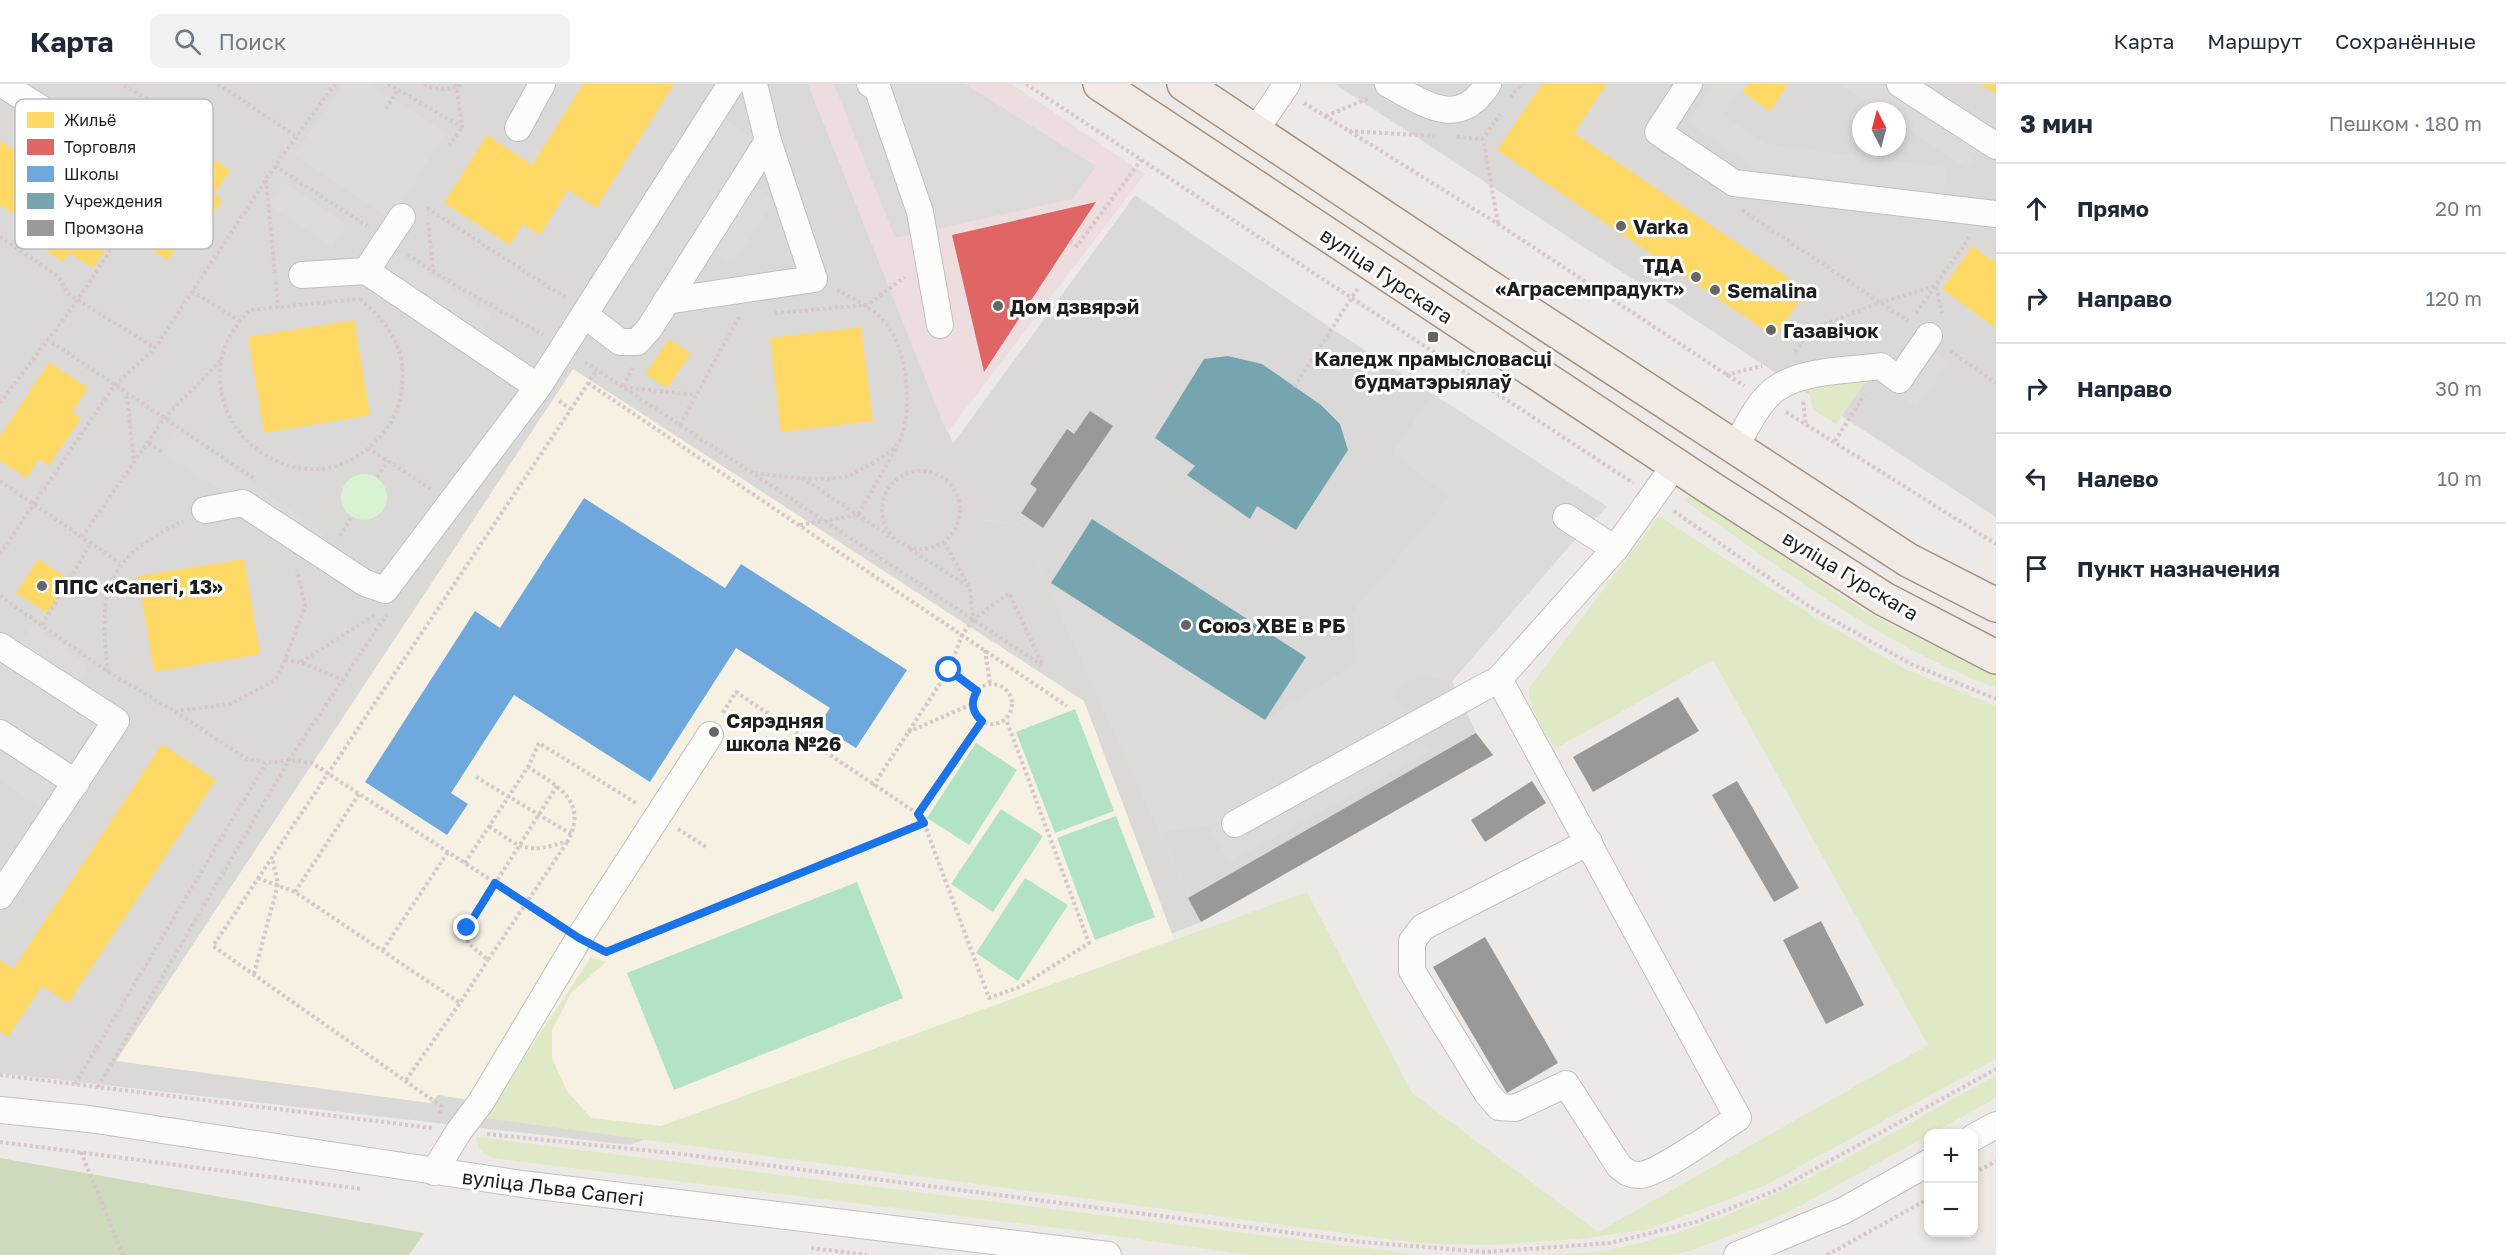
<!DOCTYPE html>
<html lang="ru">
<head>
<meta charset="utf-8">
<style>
	:root { --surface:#fff; --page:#f2f2f3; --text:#1f2937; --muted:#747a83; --line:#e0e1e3 }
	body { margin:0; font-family:"Golos Text",sans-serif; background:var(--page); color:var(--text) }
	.controls { position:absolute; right:18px; bottom:18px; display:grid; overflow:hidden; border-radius:12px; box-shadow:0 3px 9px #0003 }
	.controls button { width:54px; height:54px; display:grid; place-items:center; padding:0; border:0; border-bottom:2px solid var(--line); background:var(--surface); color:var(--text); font:30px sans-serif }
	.compass { position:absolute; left:1852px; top:18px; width:54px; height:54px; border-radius:50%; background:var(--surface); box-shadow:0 3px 9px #0003; rotate:354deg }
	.stop { position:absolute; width:18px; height:18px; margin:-14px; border:4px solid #1a73e8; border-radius:50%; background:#fff }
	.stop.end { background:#1a73e8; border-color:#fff; box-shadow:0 2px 6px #0008 }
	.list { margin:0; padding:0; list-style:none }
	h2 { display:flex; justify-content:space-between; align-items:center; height:78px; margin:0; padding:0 24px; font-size:26px }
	h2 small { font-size:20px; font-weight:400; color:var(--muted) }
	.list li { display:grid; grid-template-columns:39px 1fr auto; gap:18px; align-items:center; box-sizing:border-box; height:90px; padding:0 24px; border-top:2px solid var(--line) }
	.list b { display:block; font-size:22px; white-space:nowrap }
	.list em { font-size:20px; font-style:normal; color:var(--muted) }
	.icon { flex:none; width:33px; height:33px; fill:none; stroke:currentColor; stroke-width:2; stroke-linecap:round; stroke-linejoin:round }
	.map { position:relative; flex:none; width:1996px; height:1171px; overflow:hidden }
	header { display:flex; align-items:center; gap:36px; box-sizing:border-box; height:84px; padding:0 30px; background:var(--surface); border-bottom:2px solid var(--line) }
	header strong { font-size:28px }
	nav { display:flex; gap:33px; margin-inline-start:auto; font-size:21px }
	.search { width:420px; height:54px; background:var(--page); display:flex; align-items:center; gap:15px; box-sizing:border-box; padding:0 21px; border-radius:12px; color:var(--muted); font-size:22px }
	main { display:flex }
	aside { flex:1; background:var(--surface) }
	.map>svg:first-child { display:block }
</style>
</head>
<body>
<header>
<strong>Карта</strong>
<div class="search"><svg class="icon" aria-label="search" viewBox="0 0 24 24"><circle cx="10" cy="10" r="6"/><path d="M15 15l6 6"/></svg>Поиск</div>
<nav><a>Карта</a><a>Маршрут</a><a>Сохранённые</a></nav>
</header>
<main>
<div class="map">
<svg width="1996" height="1171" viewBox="0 0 1996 1171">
	<rect width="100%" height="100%" fill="#ece9e7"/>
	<g fill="#dbd9d8" fill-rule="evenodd">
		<polygon points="0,0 808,0 984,436 1020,440 1201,838 630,1061 0,989"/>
		<path d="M1335 0H1996V433ZM1861 27H1897V63H1861Z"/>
	</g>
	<polygon fill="#eedddf" points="808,0 1012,0 1145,90 947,349"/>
	<polygon fill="#f6f1e2" points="573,285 1084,617 1174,855 671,1049 438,1011 430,1019 116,977"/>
	<polygon fill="#dad9d8" points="1135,111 1332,245 1607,423 1585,444 1452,597 1476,649 1493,671 1201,838 1020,440 984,436 952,361"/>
	<g fill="#e0e9c5">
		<polygon points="1868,295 1836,340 1813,326 1808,302"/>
		<path d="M1690 412 1702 416 1845 515 1886 539 1996 591V604C1877 558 1787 489 1684 416Z"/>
		<path d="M1659 432 1813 532 1905 585 1996 622V975L1766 1101 1649 1145 1579 1155 1489 1161 1418 1159 484 1034 591 873 606 878 571 909 552 946V974L567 1007 591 1034 661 1042 1307 808 1412 1009 1598 1148 1928 961 1713 576 1555 665C1545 647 1528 625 1529 604Z"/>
		<path d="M1996 991V1014L1785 1130 1695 1165 1674 1171H1542C1567 1170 1594 1169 1619 1164 1756 1135 1875 1057 1996 991Z"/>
		<path d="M476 1053 1421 1171H1249L1073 1146 492 1074C481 1069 478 1064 476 1053Z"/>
	</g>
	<polygon fill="#cddabc" points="0,1074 424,1149 409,1171 0,1171"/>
	<circle fill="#d9f2d2" cx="364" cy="413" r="23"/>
	<g fill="#b2e3c4">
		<polygon points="1075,625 1114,727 1055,749 1016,648"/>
		<polygon points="976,659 1017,686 969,761 927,734"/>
		<polygon points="1001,725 1043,752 993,828 951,800"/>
		<polygon points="1116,732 1155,833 1095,856 1057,754"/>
		<polygon points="1025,794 1068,821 1018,897 976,869"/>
		<polygon points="857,798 903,914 674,1006 627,889"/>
	</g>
	<g fill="#dcdbda">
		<polygon points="343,0 370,0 446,49 391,135 294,71"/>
		<polygon points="834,0 965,0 1096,82 1073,115 895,154"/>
		<polygon points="1714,0 1744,0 1723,31 1766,60 1947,84 1944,110 1758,86 1688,38"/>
		<polygon points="1840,0 1881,0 1980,65 1967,85 1897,38 1897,27 1881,27"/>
		<polygon points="714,27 765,64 745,94 774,116 733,181 697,158 637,258 590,223"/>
		<polygon points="284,98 347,140 331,163 268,121"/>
		<polygon points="392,165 492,232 475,260 372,191"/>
		<polygon points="1930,265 1949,278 1917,324 1898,310"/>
		<polygon points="1433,310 1607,423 1585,444 1452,597 1420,592 1392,608 1431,667 1229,778 1208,742 1159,748 1049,505 1066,509 1265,636 1357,579 1352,529 1449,413 1392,368"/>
		<polygon points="177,344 323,450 315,467 163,369"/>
		<polygon points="33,541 89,582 78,601 109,621 39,724 0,696 0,554 19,562"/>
	</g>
	<g fill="#ffd966">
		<polygon points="583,0 674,0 596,124 568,106 540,151 523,140 510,161 444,119 487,51 532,81"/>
		<polygon points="1542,0 1607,0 1574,49 1807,206 1775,253 1497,66"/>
		<polygon points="1748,0 1788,0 1770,27 1742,8"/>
		<polygon points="1980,0 1996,0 1996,10"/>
		<polygon points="0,57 124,137 93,184 69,169 63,178 24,152 31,142 0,121"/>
		<polygon points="190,61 230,86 214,110 222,116 191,164 181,158 168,176 130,151"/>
		<polygon points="1972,162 1996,179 1996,244 1942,205"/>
		<polygon points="354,236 370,331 264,349 248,253"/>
		<polygon points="861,243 873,337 781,348 770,254"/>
		<polygon points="669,255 691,269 667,304 645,290"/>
		<polygon points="49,278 88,304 72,328 81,334 49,381 39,375 27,394 0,377 0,352"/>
		<polygon points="38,475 69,495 47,529 16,509"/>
		<polygon points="244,475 260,570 154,588 138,492"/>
		<polygon points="162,660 216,696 68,919 42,902 8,953 0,948 0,876 13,885"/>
	</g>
	<polygon fill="#e06666" points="1096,118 1070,157 984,288 952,151"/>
	<polygon fill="#6fa8dc" points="584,414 725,504 741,480 907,586 856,664 819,641 830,624 736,564 650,698 514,611 451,709 468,720 447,751 365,698 475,527 500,544"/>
	<g fill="#76a5af">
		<polygon points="1228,272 1262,280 1321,321 1340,340 1348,366 1296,446 1257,422 1250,435 1187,391 1195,382 1155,354 1204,275"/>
		<polygon points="1092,435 1306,573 1265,636 1051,499"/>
	</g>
	<g fill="#999">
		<polygon points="1090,327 1113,342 1043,444 1021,429 1037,405 1030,400 1067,345 1074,350"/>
		<polygon points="1678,613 1699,647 1593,708 1573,673"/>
		<polygon points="1476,649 1493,671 1201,838 1188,814"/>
		<polygon points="1532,697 1546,719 1485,758 1471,736"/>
		<polygon points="1737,697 1799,804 1774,818 1712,711"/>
		<polygon points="1821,837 1864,921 1826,940 1783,856"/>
		<polygon points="1485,853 1558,979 1507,1009 1433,883"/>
	</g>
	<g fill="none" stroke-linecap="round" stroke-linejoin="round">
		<defs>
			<g id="minor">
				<polyline points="2,0 132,82"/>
				<polyline points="870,0 877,3 920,128 940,241"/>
				<path d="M1388 0C1425 20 1459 46 1488 0"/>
				<polyline points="1689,0 1658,48 1734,99 1996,130"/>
				<polyline points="1900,0 1996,62"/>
				<polyline points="518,44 542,0"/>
				<polyline points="1255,47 1287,0"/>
				<polyline points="366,187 402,133"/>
				<polyline points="302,191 366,187 538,303 731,0"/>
				<polyline points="666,217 814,195 768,57"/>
				<polyline points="585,231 620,258 637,258 649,245 768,57 754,0"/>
				<path d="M1734 364C1746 346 1758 316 1777 304 1805 285 1849 287 1881 282L1899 296 1929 252"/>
				<polyline points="205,426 243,419 365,499 385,506 538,303"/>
				<polyline points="1566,433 1615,465"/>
				<polyline points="0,562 116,637 0,812"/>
				<polyline points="0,649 76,699"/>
				<polyline points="1235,740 1499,595"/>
				<path d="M1589 758 1423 843 1412 857V887L1487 1009 1499 1023 1515 1024 1566 1000 1619 1082C1626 1088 1630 1091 1640 1091 1661 1089 1717 1047 1738 1034L1499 595 1615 465 1675 381"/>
				<polyline points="0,1026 89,1035 522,1100 1108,1171"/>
				<polyline points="1974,1053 1996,1041"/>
				<polyline points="434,1088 459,1047 481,1018 579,854 710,651"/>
				<polyline points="1737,1171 1843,1127 1928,1079"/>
			</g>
			<g id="major">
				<polyline points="1100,0 1709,403 1884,515 1996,573"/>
				<polyline points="1184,0 1477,195 1908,476 1996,521"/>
			</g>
		</defs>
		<use href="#minor" stroke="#c2c0bf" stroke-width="28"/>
		<use href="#major" stroke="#a29283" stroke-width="36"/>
		<g stroke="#d6c7c8" stroke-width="4" stroke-dasharray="3 3" stroke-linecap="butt">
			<polyline points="218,0 297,53"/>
			<polyline points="388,0 462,43 456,0"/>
			<path d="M424 0C437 7 449 7 462 0"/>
			<polyline points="1026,0 1633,399"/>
			<polyline points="1511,14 1521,0"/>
			<polyline points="1304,19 1498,140 1744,302"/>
			<polyline points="386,25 398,6"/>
			<polyline points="1326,32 1369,14"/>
			<polyline points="1349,47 1434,52"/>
			<polyline points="1457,53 1483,55"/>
			<polyline points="449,62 462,43"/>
			<polyline points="275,82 367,142"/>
			<polyline points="266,96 275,190"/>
			<polyline points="427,124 566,214"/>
			<polyline points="1742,126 1908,237"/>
			<polyline points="428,138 433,187"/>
			<polyline points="1498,139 1483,55 1500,30"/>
			<polyline points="0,153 58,192 68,210 155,264"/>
			<polyline points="1070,157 1077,162 1141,76"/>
			<polyline points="408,170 433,188 543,251"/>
			<polyline points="276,198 278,223"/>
			<polyline points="192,207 240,237"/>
			<path d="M360 215C390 241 408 266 401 309 398 331 387 348 370 363 306 419 208 360 221 277 224 257 237 241 249 226Z"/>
			<polyline points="775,229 867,221 905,193"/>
			<polyline points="1916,229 1971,151"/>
			<polyline points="47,255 253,394"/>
			<polyline points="1950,267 1996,299"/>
			<polyline points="1795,268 1809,246 1882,218 1936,202 1942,229"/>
			<polyline points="585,278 1043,582"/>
			<polyline points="633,284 622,303 696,311"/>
			<polyline points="1726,291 1762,282"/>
			<polyline points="588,299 1067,622"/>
			<polyline points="1294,303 1358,204"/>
			<polyline points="127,312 134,379"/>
			<polyline points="559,317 571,325"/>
			<polyline points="1803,318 1806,340"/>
			<polyline points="0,319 78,216 192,40 121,0"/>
			<polyline points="1786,328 1996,460"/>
			<polyline points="680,341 740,231"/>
			<polyline points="1835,357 1864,311"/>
			<polyline points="149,359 163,369"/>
			<polyline points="368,364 431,405"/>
			<circle cx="921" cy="426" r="39"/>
			<path d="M755 389C777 392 831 399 851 391 860 386 892 369 897 361 914 337 907 275 893 250 881 228 857 216 836 205"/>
			<polyline points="377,393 388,377"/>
			<polyline points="802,394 891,453"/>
			<polyline points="0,397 120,479"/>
			<polyline points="1674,427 1810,523 1911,580 1996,615"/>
			<polyline points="800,441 858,431 896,364"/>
			<polyline points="340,452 352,432"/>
			<polyline points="82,453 163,336 220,277"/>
			<polyline points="944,458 970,504 973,536 1009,509 1043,582"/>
			<polyline points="910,465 969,503"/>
			<polyline points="0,470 114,302 155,264 275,82 335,0"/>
			<polyline points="0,512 108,588 174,627 247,675 266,679 289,676 312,679 558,840"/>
			<polyline points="42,541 91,459"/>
			<polyline points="985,566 990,600"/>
			<polyline points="285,576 301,578 343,596"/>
			<polyline points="301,578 376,530"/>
			<polyline points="949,586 977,607"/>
			<path d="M108 588C98 504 105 476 183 437"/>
			<circle cx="992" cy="620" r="20"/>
			<polyline points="175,627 231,620 275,596 285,576 305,522 297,486"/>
			<polyline points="908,648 972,620"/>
			<polyline points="476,693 571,750"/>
			<polyline points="557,702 467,844 468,859 488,876 568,757"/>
			<polyline points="873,702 949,586 962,551 973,536"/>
			<polyline points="918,730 982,637"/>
			<polyline points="924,739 989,914 1020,903 1089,859 1006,635"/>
			<path d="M489 742C523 766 527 770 568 757 588 716 558 703 528 683"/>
			<polyline points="678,745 706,763"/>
			<polyline points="465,779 528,683 539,659 636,719"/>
			<polyline points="258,794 295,808 460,919 488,876"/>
			<polyline points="295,808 359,710"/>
			<polyline points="383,866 448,768"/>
			<polyline points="601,866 606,868 924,739 918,730 736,608 722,630"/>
			<polyline points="254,890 278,800 272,773"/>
			<polyline points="0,991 432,1044"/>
			<polyline points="406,996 460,919"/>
			<polyline points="75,1000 266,679"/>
			<polyline points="98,1003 289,676 387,530"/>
			<polyline points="440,1029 441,1022 213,862 597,286"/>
			<polyline points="487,1050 681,1070 1362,1158 1486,1168 1610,1159 1696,1138 1777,1106 1996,985"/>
			<polyline points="0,1058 363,1105"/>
			<polyline points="81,1068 123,1171"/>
			<polyline points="1974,1089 1996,1077"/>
			<polyline points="811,1164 867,1171"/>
			<polyline points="1827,1171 1928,1115"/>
		</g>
		<use href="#minor" stroke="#fcfcfb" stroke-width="26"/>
		<use href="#major" stroke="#f0e9e4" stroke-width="33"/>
	</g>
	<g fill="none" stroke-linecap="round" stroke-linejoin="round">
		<path stroke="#1a73e8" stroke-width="8" d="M467 844 495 799 579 854 606 868 924 739 918 730 982 637C972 628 970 619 977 607L949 586"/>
	</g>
	<g fill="#666564" stroke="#fff" stroke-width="2">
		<circle cx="1621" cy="142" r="6"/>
		<circle cx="1696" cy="193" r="6"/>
		<circle cx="1715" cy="206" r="6"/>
		<circle cx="998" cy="222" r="6"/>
		<circle cx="1771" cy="246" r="6"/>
		<rect x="1427" y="247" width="12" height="12" rx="3"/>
		<circle cx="42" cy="502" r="6"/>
		<circle cx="1186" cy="541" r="6"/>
		<circle cx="714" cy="648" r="6"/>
	</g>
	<g text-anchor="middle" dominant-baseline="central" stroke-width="6" stroke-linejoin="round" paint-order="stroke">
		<g font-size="20" font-weight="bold" fill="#1e1e1e" stroke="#fff" text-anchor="start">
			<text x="1633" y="142">Varka</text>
			<text x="1684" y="181" text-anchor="end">ТДА<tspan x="1684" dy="23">«Аграсемпрадукт»</tspan></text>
			<text x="1727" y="206">Semalina</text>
			<text x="1010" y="222">Дом дзвярэй</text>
			<text x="1783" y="246">Газавічок</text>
			<text x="1433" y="274" text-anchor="middle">Каледж прамысловасці<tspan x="1433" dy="23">будматэрыялаў</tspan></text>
			<text x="54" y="502">ППС «Сапегі, 13»</text>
			<text x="1198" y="541">Союз ХВЕ в РБ</text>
			<text x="726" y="636">Сярэдняя<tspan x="726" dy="23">школа №26</tspan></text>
		</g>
		<g font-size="20" fill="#1e1e1e" stroke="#fff">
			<text transform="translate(1387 191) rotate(34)">вуліца Гурскага</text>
			<text transform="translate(1851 491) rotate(31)">вуліца Гурскага</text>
			<text transform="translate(553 1103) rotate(7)">вуліца Льва Сапегі</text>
		</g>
	</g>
	<rect x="15" y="15" width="198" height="150" rx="9" fill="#fff" stroke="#bcbcbc" stroke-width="1.5"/>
	<rect x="27" y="28" width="27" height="16" fill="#ffd966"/>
	<rect x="27" y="55" width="27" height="16" fill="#e06666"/>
	<rect x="27" y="82" width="27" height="16" fill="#6fa8dc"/>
	<rect x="27" y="109" width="27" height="16" fill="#76a5af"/>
	<rect x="27" y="136" width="27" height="16" fill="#999"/>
	<g font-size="16" fill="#1e1e1e">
		<text x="64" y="42">Жильё</text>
		<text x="64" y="69">Торговля</text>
		<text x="64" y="96">Школы</text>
		<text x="64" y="123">Учреждения</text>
		<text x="64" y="150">Промзона</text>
	</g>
</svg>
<div class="controls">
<button>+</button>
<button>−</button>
</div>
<svg class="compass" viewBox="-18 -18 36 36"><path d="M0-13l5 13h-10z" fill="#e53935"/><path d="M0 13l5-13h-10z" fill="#747a83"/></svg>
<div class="stop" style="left:949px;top:586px"></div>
<div class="stop end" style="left:467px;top:844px"></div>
</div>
<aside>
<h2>3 мин<small>Пешком · 180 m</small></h2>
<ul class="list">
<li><svg class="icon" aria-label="ahead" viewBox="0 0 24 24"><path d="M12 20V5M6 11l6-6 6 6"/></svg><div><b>Прямо</b></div><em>20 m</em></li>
<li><svg class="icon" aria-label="right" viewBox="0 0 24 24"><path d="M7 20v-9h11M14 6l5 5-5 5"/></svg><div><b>Направо</b></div><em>120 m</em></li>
<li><svg class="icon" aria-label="right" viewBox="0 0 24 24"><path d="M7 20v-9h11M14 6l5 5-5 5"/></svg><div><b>Направо</b></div><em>30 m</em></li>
<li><svg class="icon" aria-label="left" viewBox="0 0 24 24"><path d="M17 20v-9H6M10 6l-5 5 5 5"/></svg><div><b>Налево</b></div><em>10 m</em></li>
<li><svg class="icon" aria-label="arrive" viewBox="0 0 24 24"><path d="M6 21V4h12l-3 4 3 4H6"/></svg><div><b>Пункт назначения</b></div></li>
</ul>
</aside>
</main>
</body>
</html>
